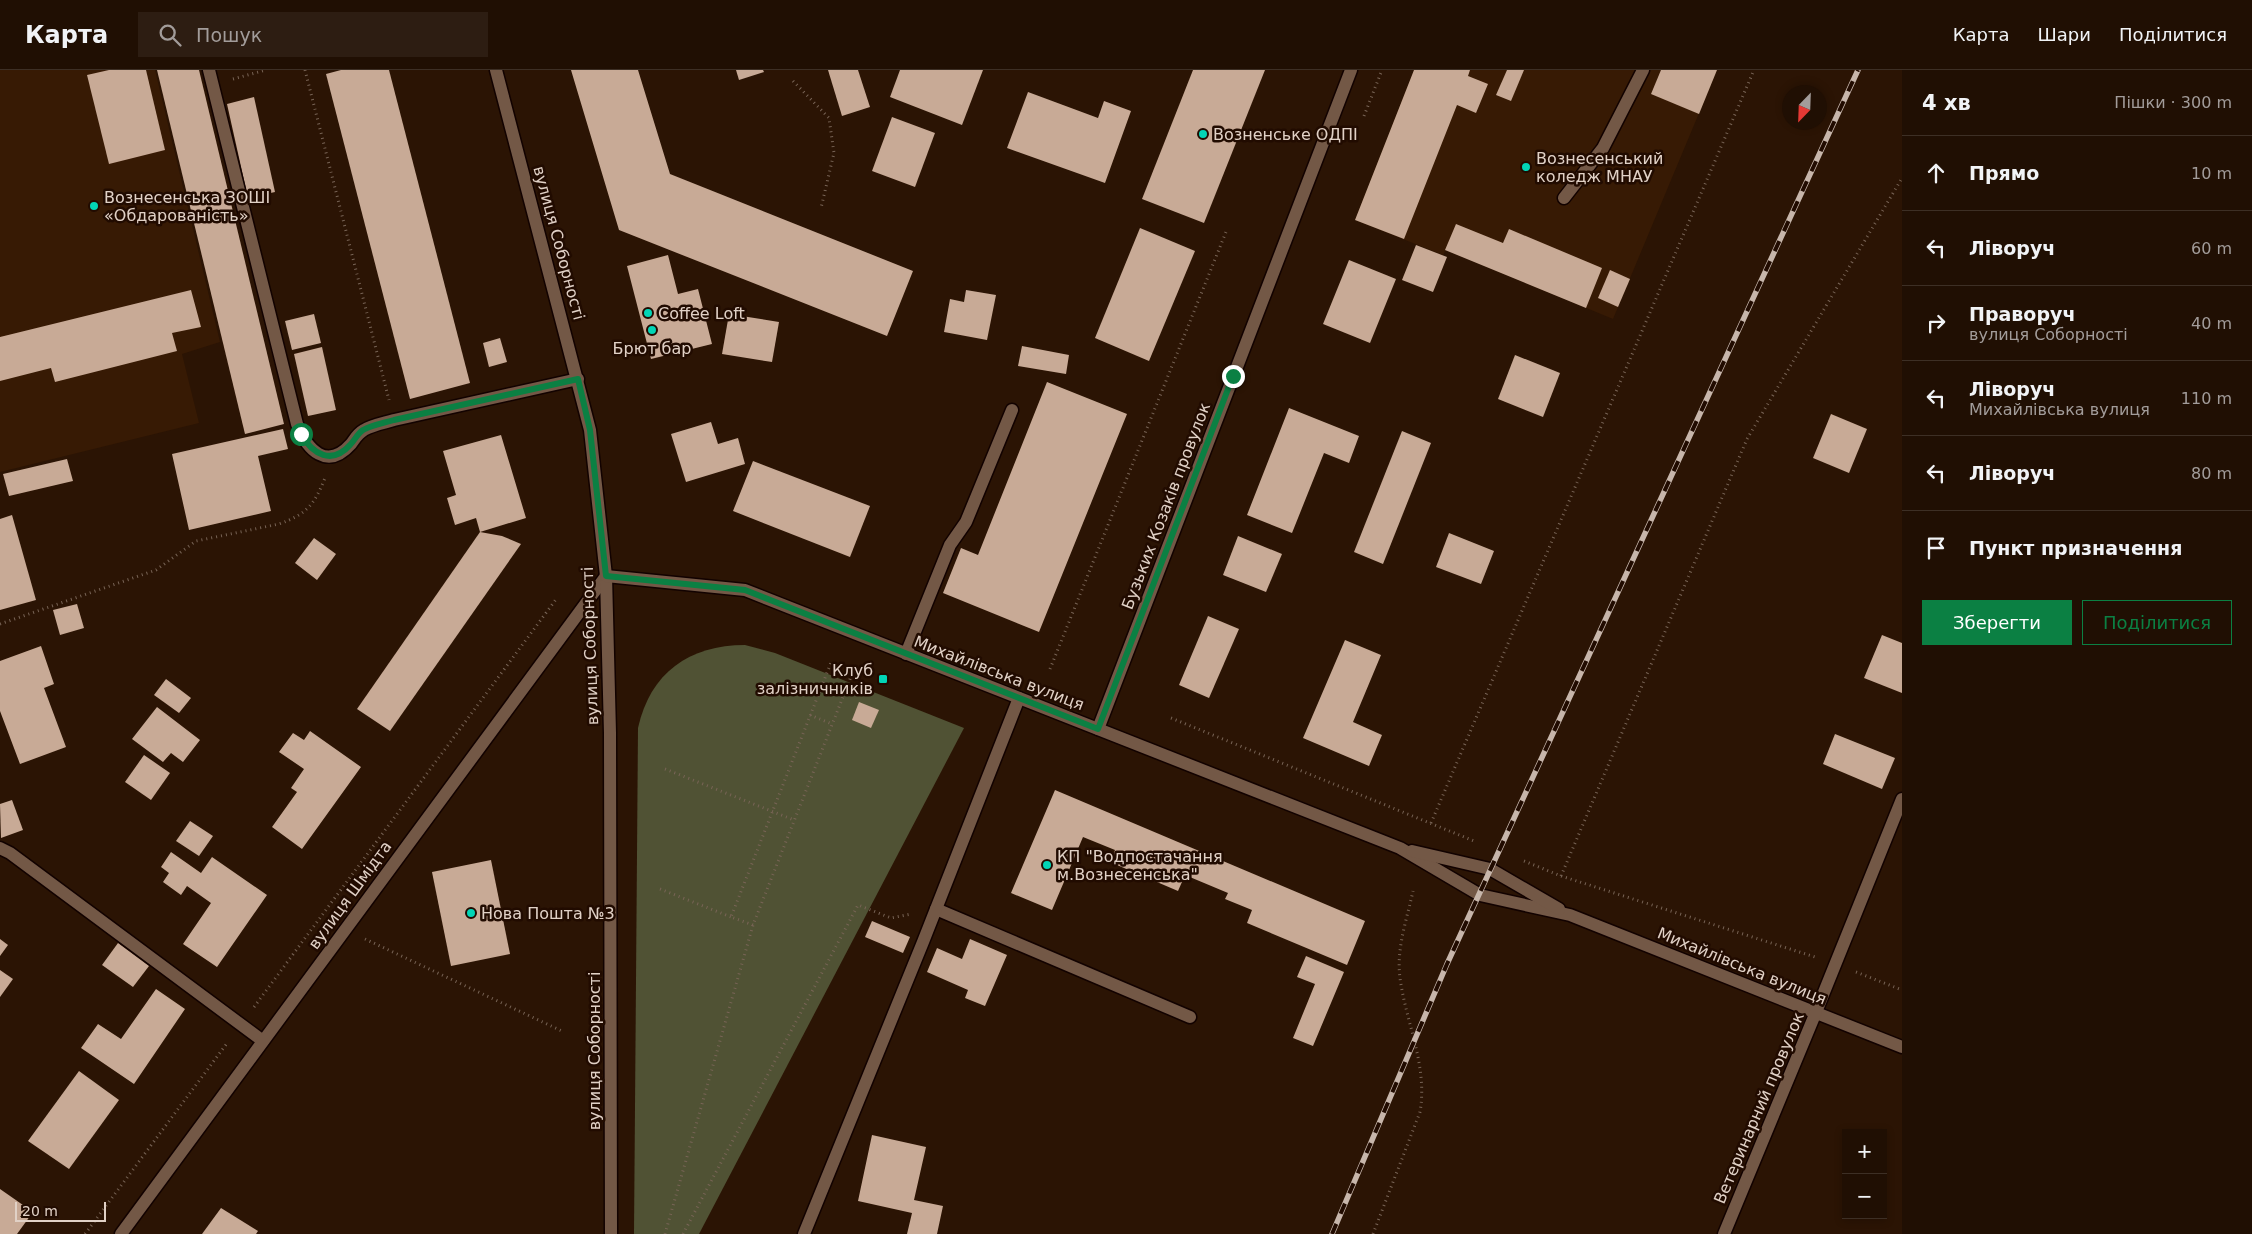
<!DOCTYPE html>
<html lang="uk">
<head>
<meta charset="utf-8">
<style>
	:root { --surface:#200f03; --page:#2d1d12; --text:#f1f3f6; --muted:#a29c9a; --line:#3d2f25; --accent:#0b8043 }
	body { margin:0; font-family:"DejaVu Sans",sans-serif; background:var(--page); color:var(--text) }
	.controls { position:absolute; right:15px; bottom:15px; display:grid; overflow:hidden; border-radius:0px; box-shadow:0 2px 8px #0003 }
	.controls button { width:45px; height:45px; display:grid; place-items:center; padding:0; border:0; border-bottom:1px solid var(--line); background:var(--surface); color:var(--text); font:25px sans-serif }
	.compass { position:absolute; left:1782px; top:15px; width:45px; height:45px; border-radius:50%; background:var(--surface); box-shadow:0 2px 8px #0003; rotate:203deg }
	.scale { position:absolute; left:15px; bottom:12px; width:91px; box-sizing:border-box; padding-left:5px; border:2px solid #e1d1c6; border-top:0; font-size:14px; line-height:18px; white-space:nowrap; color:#e1d1c6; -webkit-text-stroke:4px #210b00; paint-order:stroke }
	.stop { position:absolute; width:15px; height:15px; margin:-11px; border:4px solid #0b8043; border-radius:50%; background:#fff }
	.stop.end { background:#0b8043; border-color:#fff; box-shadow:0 1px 5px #0008 }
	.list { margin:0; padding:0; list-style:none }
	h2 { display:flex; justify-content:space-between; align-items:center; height:65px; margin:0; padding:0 20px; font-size:21px }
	h2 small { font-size:16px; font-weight:400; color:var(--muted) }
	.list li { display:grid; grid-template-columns:32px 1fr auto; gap:15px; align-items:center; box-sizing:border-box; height:75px; padding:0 20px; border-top:1px solid var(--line) }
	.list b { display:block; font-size:19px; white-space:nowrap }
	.list p { margin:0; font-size:16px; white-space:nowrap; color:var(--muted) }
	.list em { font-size:16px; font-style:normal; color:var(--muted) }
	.actions { display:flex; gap:10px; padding:15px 20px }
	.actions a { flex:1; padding:11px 0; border:1px solid var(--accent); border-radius:0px; text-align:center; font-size:18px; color:var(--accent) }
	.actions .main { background:var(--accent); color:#fff }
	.icon { flex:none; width:28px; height:28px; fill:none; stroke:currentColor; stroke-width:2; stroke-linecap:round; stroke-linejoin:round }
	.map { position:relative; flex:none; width:1902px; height:1164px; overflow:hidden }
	header { display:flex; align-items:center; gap:30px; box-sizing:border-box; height:70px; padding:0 25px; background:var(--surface); border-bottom:1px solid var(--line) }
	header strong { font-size:24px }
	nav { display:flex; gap:28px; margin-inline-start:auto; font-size:18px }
	.search { width:350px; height:45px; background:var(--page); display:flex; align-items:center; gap:12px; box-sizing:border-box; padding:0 18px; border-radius:0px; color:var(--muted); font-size:19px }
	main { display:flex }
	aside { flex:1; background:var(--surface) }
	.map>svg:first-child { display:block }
</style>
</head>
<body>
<header>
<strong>Карта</strong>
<div class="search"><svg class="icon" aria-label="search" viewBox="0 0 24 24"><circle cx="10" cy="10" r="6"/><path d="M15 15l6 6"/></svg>Пошук</div>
<nav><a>Карта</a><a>Шари</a><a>Поділитися</a></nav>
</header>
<main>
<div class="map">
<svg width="1902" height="1164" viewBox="0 0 1902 1164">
	<rect width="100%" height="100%" fill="#2b1404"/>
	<g fill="#371a04">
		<polygon points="0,0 155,0 220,272 182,284 199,353 0,402"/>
		<polygon points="1414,0 1717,0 1613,249 1446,180 1443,185 1355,150"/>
	</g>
	<path fill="#505234" d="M745 575 775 583 964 658 699 1164H634L638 658C650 603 689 575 745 575Z"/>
	<g fill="#c8aa96">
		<polygon points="109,0 146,0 165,80 109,94 87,5"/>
		<polygon points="157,0 199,0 284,354 245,364"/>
		<polygon points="341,0 389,0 470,313 410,329 326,4"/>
		<polygon points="571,0 638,0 670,104 913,201 887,266 619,160"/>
		<polygon points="736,0 763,0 764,2 739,10"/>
		<polygon points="828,0 858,0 870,37 842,46"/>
		<polygon points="900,0 983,0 962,55 890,27"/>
		<polygon points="1193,0 1265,0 1204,153 1142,129"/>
		<polygon points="1414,0 1470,0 1468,6 1488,14 1476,43 1457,35 1404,169 1355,150"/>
		<polygon points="1507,0 1524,0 1511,31 1496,25"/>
		<polygon points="1661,0 1717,0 1699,44 1651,24"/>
		<polygon points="1028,22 1098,48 1104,31 1131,41 1105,113 1007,78"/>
		<polygon points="254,27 275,122 248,128 227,34"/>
		<polygon points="892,47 935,63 915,117 872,101"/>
		<polygon points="1456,154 1503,173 1509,159 1602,198 1586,238 1445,180"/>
		<polygon points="1140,158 1195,181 1149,291 1095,268"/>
		<polygon points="1416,175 1447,187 1433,222 1402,210"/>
		<polygon points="668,185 678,224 698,219 712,274 651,289 627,196"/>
		<polygon points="1349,190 1396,209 1370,273 1323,254"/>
		<polygon points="1610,200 1630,209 1618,237 1598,228"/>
		<polygon points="191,220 201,257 172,263 177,281 55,312 51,298 0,311 0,267"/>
		<polygon points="966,220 996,225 987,270 944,262 950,229 964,232"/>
		<polygon points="314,244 321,273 292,280 285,251"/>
		<polygon points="729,244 779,252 772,292 722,284"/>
		<polygon points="500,268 507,292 489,297 483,273"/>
		<polygon points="1022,276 1069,285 1066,304 1018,296"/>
		<polygon points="322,277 336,340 308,346 294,284"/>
		<polygon points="1515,285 1560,303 1543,347 1498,329"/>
		<polygon points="1047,312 1127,344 1039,562 943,523 961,478 978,485"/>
		<polygon points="1289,338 1359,366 1349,393 1324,383 1292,463 1247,445"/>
		<polygon points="1831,344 1867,359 1849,403 1813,388"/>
		<polygon points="711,352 718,374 738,368 745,394 686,412 671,364"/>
		<polygon points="283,359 288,379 258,386 271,441 189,460 172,384"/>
		<polygon points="1402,361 1431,373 1383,494 1354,482"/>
		<polygon points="501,365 526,448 480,462 476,448 455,455 447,428 456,425 443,381"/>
		<polygon points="67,389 73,411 9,426 3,404"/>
		<polygon points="753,391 870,436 850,487 733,441"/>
		<polygon points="12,445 36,530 0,540 0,449"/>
		<polygon points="480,462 502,466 521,474 390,661 357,639"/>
		<polygon points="1449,463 1494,481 1481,514 1436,497"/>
		<polygon points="1238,466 1282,484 1266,522 1223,505"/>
		<polygon points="314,468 336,484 317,510 295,493"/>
		<polygon points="77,534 84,558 60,565 53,540"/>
		<polygon points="1208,546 1239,559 1209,628 1179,615"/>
		<polygon points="1882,565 1902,573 1902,623 1864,608"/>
		<polygon points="1345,570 1381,585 1353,652 1382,665 1369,696 1303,668"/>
		<polygon points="41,576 54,614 44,618 66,677 20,694 0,641 0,591"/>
		<polygon points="166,609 191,628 179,643 154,625"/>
		<polygon points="859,632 879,640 871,658 852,650"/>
		<polygon points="157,637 200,670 183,692 171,683 163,692 132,669"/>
		<polygon points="310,661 361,697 302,779 272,757 297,722 291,718 304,699 279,682 293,663 304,670"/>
		<polygon points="1835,664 1895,688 1882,719 1823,694"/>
		<polygon points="144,685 170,703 151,730 125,712"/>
		<polygon points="1055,720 1365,851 1347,895 1247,853 1252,840 1225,829 1228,823 1185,805 1178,821 1110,792 1115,780 1083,767 1052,840 1011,823"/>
		<polygon points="12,730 23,760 1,768 0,734"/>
		<polygon points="190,751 213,766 199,786 176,771"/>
		<polygon points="171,782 201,803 212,787 267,825 217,897 183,874 211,833 187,816 181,825 163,812 169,803 161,797"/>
		<polygon points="491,790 510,884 451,896 432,802"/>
		<polygon points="872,851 910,867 903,883 865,867"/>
		<polygon points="0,869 8,875 0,886"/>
		<polygon points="970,869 1007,885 985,936 965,928 968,920 927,902 937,878 962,889"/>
		<polygon points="118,873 149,896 133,917 102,895"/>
		<polygon points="1306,886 1344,902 1313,976 1293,968 1315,914 1297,907"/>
		<polygon points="0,900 13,909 0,927"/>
		<polygon points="156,919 185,939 134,1014 81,978 98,954 121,969"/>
		<polygon points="79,1001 119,1030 69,1099 28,1071"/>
		<polygon points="872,1065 926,1077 914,1130 943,1136 937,1164 907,1164 912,1143 858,1131"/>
		<polygon points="0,1119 33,1142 17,1164 0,1164"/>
		<polygon points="221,1138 258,1161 256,1164 202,1164"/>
	</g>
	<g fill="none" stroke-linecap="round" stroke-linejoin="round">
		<defs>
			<g id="lane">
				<path d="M209 0 297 354C307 380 327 401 351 374 355 369 357 364 364 360 372 355 384 353 394 350L578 309"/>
				<polyline points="1564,128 1603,78 1643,0"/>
				<polyline points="906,584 950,475 966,452 1012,340"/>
				<polyline points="0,778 10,783 263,971"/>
				<polyline points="936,839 1190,947"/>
				<polyline points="804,1164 923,872 1019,628"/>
			</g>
			<g id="street">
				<polyline points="1816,942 1902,729"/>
				<polyline points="121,1164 606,506"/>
			</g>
			<g id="secondary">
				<polyline points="496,0 590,360 606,506 610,663 611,1164"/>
				<polyline points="606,506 745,520 1400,778 1480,825 1570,845 1902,977"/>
				<polyline points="1098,659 1351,0"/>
				<polyline points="1412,781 1490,799 1559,839"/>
				<polyline points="1724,1164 1816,942"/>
			</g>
		</defs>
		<use href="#lane" stroke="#120200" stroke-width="15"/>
		<use href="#street" stroke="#120200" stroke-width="15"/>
		<use href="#secondary" stroke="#120200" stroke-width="15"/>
		<g stroke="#786456" stroke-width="3" stroke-dasharray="1 4" stroke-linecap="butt">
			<polyline points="305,0 389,330"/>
			<polyline points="233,9 266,0"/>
			<polyline points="793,11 829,48 834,83 821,138"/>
			<polyline points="1364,46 1382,0"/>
			<path d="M0 554 156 500 196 471 279 454C307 444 314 435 325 408"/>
			<polyline points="1050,599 1226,162"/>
			<polyline points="810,645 832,654"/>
			<polyline points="1171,648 1474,771"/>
			<polyline points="665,699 794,750"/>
			<polyline points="1431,753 1754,0"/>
			<polyline points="1524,791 1561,806 1815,887"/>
			<polyline points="1561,806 1747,369 1902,108"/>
			<polyline points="660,819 731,847"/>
			<polyline points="753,855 731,847 832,590"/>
			<polyline points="365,869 564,962"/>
			<polyline points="1856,902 1902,920"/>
			<polyline points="254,937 557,528"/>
			<polyline points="85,1164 228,972"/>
			<polyline points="665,1164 753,855 854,599"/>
			<polyline points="683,1164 858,835 891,848 911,844"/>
			<path d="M1373 1164 1420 1042C1428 996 1406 953 1400 908 1396 879 1407 849 1413 821"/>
		</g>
		<use href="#lane" stroke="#735846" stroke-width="12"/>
		<use href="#street" stroke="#735846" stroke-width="12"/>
		<use href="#secondary" stroke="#735846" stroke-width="12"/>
		<defs>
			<polyline id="rail" points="1332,1164 1447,894 1858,0"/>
		</defs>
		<use href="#rail" stroke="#c7b6ab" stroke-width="5.5"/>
		<use href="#rail" stroke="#210b00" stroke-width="4" stroke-dasharray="11" stroke-linecap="butt"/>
	</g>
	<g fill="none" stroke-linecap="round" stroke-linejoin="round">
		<path stroke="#0b8043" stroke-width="6" d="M301 364C313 385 332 395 350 375 355 370 357 364 363 360 372 355 384 353 394 350L578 309 590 360 606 506 745 520 1098 659 1233 306"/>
	</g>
	<g fill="#02d5b6" stroke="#210b00" stroke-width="2">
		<circle cx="1203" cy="64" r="5"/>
		<circle cx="1526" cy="97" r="5"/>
		<circle cx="94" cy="136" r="5"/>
		<circle cx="648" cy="243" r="5"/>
		<circle cx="652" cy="260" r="5"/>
		<rect x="878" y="604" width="10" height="10" rx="2.5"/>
		<circle cx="1047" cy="795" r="5"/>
		<circle cx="471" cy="843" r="5"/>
	</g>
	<g text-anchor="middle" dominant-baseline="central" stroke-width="5" stroke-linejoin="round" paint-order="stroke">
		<g font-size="16" fill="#e1d1c6" stroke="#210b00" text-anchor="start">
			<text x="1213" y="64">Возненське ОДПІ</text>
			<text x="1536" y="88">Вознесенський<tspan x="1536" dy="18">коледж МНАУ</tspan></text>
			<text x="104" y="127">Вознесенська ЗОШІ<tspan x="104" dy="18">«Обдарованість»</tspan></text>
			<text x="658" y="243">Coffee Loft</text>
			<text x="652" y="278" text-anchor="middle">Брют бар</text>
			<text x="873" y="600" text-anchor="end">Клуб<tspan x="873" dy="18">залізничників</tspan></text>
			<text x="1057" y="786">КП "Водпостачання<tspan x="1057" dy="18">м.Вознесенська"</tspan></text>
			<text x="481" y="843">Нова Пошта №3</text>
		</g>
		<g font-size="16" fill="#e1d1c6" stroke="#210b00">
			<text transform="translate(559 173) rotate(75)">вулиця Соборності</text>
			<text transform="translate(1166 436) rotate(-69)">Бузьких Козаків провулок</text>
			<text transform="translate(590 576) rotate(-92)">вулиця Соборності</text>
			<text transform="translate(999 603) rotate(21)">Михайлівська вулиця</text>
			<text transform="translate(350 825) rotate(-54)">вулиця Шмідта</text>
			<text transform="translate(1742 896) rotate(22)">Михайлівська вулиця</text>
			<text transform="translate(594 981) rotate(-90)">вулиця Соборності</text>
			<text transform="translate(1759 1038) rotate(-67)">Ветеринарний провулок</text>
		</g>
	</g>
</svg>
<div class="controls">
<button>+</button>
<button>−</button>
</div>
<svg class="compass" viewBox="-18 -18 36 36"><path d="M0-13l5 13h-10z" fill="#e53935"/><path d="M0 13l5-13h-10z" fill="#a29c9a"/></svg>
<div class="scale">20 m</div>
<div class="stop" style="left:301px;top:364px"></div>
<div class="stop end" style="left:1233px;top:306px"></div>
</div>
<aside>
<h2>4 хв<small>Пішки · 300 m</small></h2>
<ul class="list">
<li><svg class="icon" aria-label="ahead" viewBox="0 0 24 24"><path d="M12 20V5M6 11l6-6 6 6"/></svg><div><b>Прямо</b></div><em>10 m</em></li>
<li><svg class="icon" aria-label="left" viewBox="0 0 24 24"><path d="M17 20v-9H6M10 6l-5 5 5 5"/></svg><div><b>Ліворуч</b></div><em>60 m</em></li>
<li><svg class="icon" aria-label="right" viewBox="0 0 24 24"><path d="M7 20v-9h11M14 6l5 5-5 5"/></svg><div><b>Праворуч</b><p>вулиця Соборності</p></div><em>40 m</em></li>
<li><svg class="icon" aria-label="left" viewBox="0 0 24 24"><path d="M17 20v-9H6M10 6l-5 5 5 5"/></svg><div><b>Ліворуч</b><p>Михайлівська вулиця</p></div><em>110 m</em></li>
<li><svg class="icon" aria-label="left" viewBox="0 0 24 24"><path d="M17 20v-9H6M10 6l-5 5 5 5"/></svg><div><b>Ліворуч</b></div><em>80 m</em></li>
<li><svg class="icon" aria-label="arrive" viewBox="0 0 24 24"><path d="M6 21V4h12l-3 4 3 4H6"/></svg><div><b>Пункт призначення</b></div></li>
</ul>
<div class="actions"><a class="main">Зберегти</a><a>Поділитися</a></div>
</aside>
</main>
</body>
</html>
